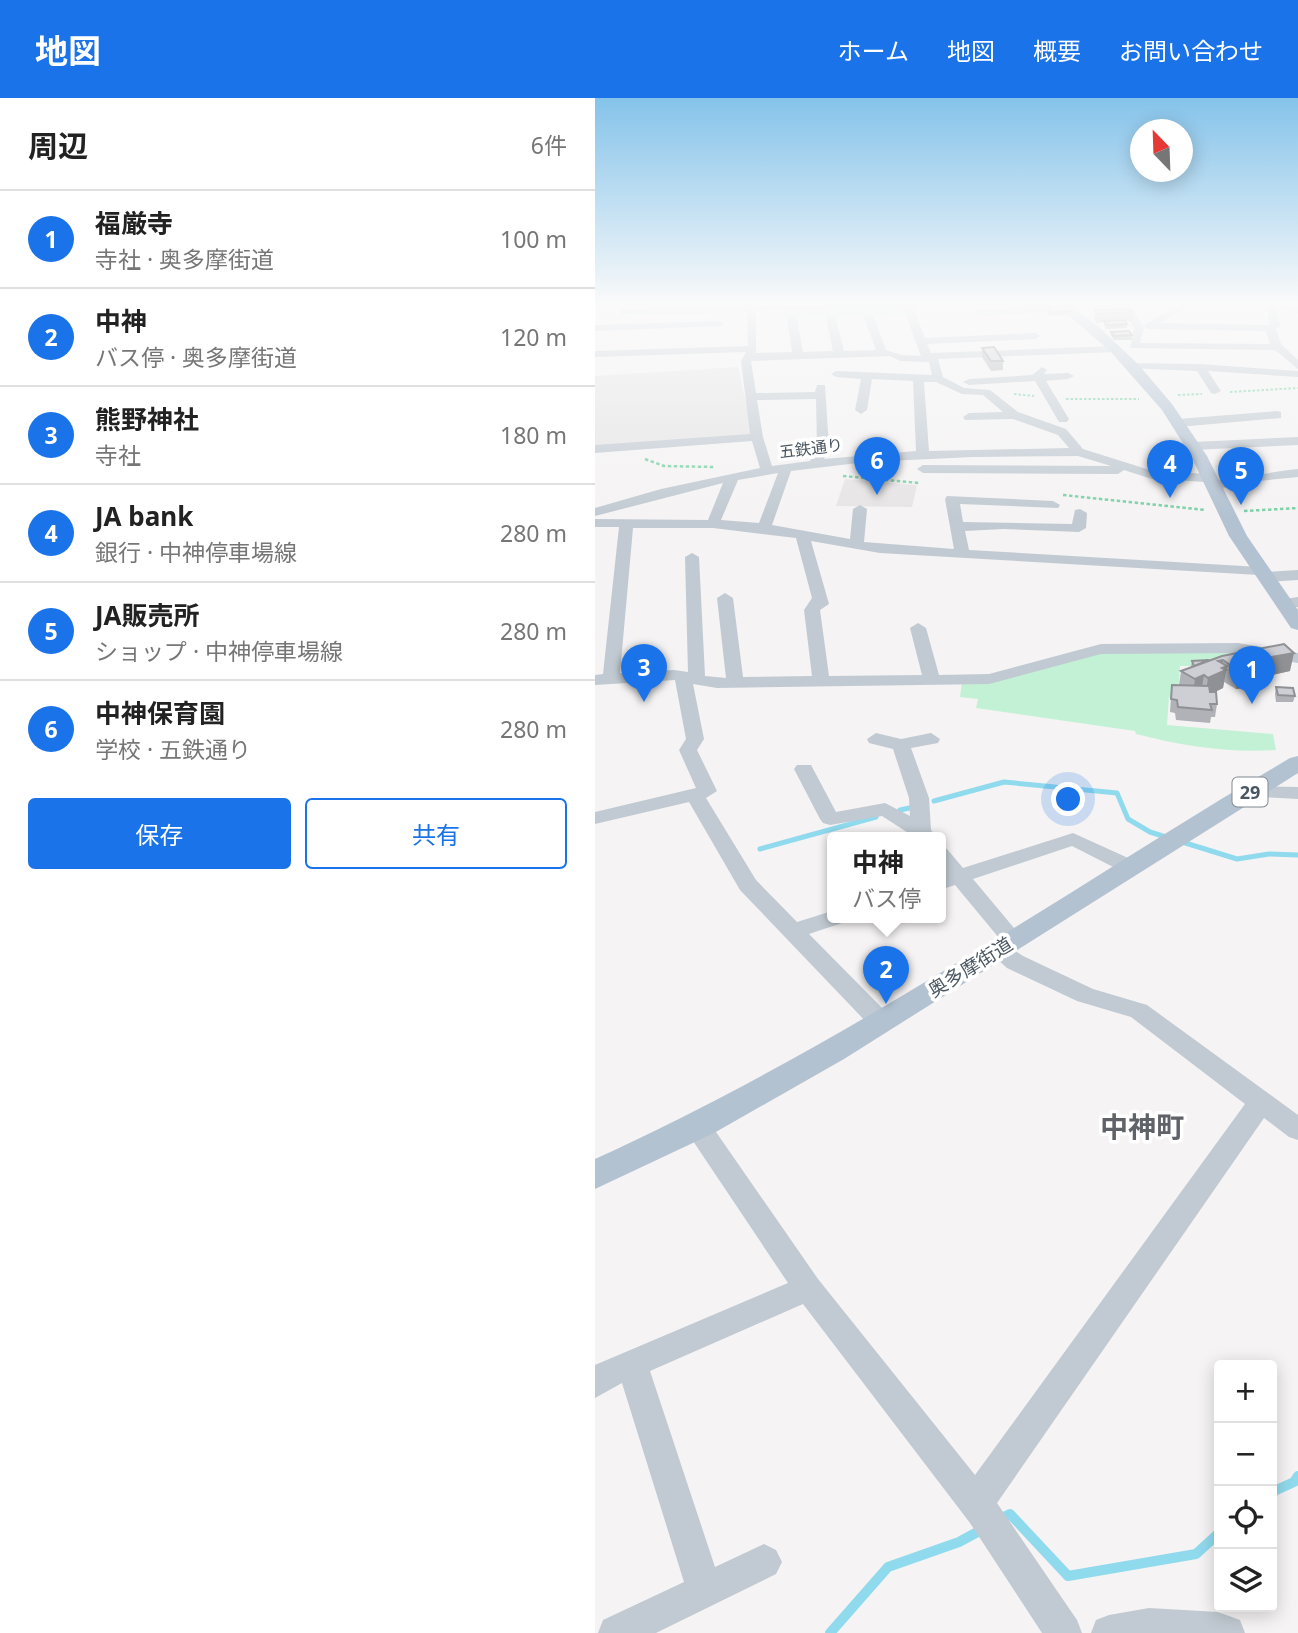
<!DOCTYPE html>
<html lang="ja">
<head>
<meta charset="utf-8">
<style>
	:root { --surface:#fff; --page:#f2f2f2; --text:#222; --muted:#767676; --line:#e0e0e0; --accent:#1a73e8 }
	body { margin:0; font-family:"Noto Sans","Noto Sans JP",sans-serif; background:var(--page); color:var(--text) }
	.controls { position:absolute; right:21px; bottom:21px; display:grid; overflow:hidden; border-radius:7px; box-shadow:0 4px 18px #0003 }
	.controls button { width:63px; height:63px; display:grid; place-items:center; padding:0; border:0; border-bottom:2px solid var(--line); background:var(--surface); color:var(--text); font:35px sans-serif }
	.compass { position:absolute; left:535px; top:21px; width:63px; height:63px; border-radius:50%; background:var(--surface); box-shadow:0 4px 18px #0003; rotate:337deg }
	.you { position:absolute; left:474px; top:702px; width:24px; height:24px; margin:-18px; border:5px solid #fff; border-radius:50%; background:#1a73e8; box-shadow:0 0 0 10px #1a73e833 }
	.badge { display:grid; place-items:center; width:46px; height:46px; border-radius:50%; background:var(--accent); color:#fff; font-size:23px; font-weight:700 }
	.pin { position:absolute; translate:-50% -58px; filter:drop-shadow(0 2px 4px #0008) }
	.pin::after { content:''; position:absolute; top:37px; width:24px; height:21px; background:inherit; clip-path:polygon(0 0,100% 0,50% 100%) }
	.popup { position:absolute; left:232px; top:734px; width:119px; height:91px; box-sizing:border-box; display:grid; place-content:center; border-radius:7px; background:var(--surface); filter:drop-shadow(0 2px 5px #0005); font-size:23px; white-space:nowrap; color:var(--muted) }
	.popup b { font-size:26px; color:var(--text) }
	.popup::after { content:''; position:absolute; left:50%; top:100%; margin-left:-14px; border:14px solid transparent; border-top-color:var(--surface) }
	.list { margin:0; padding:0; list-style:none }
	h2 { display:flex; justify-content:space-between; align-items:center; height:91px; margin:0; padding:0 28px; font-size:30px }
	h2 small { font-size:23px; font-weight:400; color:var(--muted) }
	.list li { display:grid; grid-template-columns:46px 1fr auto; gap:21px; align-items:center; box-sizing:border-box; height:98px; padding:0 28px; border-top:2px solid var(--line) }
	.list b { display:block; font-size:26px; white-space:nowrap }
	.list p { margin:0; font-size:23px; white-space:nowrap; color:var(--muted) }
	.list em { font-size:23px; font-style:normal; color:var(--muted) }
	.actions { display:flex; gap:14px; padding:21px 28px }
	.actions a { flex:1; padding:16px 0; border:2px solid var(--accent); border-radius:7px; text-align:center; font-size:24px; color:var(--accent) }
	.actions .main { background:var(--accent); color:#fff }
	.icon { flex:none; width:38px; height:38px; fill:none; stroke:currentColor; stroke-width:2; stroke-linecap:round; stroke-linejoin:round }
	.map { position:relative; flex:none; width:703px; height:1535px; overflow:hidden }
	header { display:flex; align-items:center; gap:42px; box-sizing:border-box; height:98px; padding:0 35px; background:var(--accent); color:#fff }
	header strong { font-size:33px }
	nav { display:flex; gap:38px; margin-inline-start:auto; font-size:24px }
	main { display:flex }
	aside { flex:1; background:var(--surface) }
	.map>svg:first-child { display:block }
</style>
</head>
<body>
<header>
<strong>地図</strong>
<nav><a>ホーム</a><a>地図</a><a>概要</a><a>お問い合わせ</a></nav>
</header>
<main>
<aside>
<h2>周辺<small>6件</small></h2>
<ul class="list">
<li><span class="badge">1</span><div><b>福厳寺</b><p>寺社 · 奥多摩街道</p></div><em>100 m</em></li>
<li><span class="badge">2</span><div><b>中神</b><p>バス停 · 奥多摩街道</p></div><em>120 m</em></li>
<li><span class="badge">3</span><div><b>熊野神社</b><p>寺社</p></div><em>180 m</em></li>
<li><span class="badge">4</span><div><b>JA bank</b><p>銀行 · 中神停車場線</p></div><em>280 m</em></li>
<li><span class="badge">5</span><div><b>JA販売所</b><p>ショップ · 中神停車場線</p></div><em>280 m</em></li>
<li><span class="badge">6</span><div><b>中神保育園</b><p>学校 · 五鉄通り</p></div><em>280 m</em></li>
</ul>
<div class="actions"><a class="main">保存</a><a>共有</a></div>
</aside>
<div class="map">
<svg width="703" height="1535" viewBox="0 0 703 1535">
	<rect width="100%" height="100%" fill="#f5f3f3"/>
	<g fill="#e6e4e5">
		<polygon points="143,269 158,337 0,350 0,278"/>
		<polygon points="250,381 322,387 317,409 241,408"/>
	</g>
	<g fill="#c3f1d5">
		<polygon points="309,209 313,218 188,221 188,210"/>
		<path d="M511 553 650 554 654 568H585L583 598 574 599 572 627 678 636 681 652C633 655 588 648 541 636L540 633 381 610 383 601 365 599 367 584Z"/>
	</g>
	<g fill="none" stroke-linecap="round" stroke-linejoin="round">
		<g stroke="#90daee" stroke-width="5">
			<polyline points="339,703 409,684 522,695 533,721 555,734 574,740"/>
			<polyline points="305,712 319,709"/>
			<polyline points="584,743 642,761 674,756 703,757"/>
			<polyline points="165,751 281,719"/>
		</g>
		<g stroke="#90daee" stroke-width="10">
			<polyline points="677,1394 699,1384 703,1378"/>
			<polyline points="403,1422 415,1416 473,1478 601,1456 624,1435"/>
			<polyline points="235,1535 293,1469 364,1444 388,1431"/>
		</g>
		<g stroke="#7ad0a6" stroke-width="2" stroke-dasharray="2.5 2" stroke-linecap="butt">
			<polyline points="635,294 703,290"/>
			<polyline points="419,296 439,298"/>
			<polyline points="583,297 607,296"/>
			<polyline points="471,301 544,301"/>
		</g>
		<g stroke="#7ad0a6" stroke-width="2.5" stroke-dasharray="3.5 2.5" stroke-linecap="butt">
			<polyline points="50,361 69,368 119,369"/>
			<polyline points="248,378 324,385"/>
			<polyline points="468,397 610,412"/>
			<polyline points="649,413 703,410"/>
		</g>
		<g fill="#c1cad2" fill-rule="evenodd">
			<path d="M151 204H161V208L407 204 402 207 318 209 330 240 440 235 445 238 440 241 332 246 336 255 519 248 524 251 519 254 343 261 348 279 369 290 395 292 423 314 471 331 488 351 558 373 614 376 619 377V382C648 381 672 374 703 371V379L664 383 663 388 658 389 616 390 611 389V384L557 381 529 372 523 376 328 375 322 371 328 367 516 368 483 358 378 359 271 364 196 373 177 427 255 441 258 411 265 407 272 411 269 444 359 451 350 401 352 398 458 403 465 407 463 410 365 406 368 424 477 426 480 412 485 411 492 415 491 430 484 434 408 431 370 433 374 452 665 469 670 470 672 474 703 472V482L670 484 665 482 664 477 285 455 216 443 234 506 225 512 234 578 327 577 315 530 323 525 331 530 344 577 394 576 506 546 643 545 703 555V565L643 555 506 556 394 586 122 590 98 586 109 641 102 652 122 693 111 700 161 782 202 824 237 813V820H250L247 825 214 836 295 918 298 924 295 930 286 933 277 930 145 792 94 704 0 726V714L101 690 84 652 91 641 80 582 0 587V577L8 576 24 429H0V421L113 422 128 385 0 418V410L66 391 165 370 157 343 0 355V347L155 336 146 263 151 254 0 259V253L153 248 152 214 28 217 23 214 28 211 151 208ZM308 209 326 258 307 257 291 252 279 219 274 216 269 219 281 252 249 253 241 220 236 217 231 220 238 253 208 254 202 221 197 218 192 221 197 254 161 255V213ZM295 258 305 263 334 264 337 277 241 273 236 276 241 279 266 281 260 312 266 316 272 312 277 281 318 283 321 353 229 361 234 349 230 287H222L220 294 161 295 156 263ZM329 284H341L367 296 388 297 408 314 374 315 368 319 370 322 418 321 463 337 474 350 334 353ZM221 301 222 349 215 363 177 368 168 339 162 302ZM183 375 164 425 126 422 143 382ZM38 430H118L201 440 217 500 209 512 217 578 148 579 138 500 130 495 122 500 131 580 110 578 104 459 97 455 90 459 93 574 79 572 25 575Z"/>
			<polygon points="523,204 533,204 549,230 545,245 675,246 671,233 553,231 548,228 589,204 601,204 565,225 674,227 672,210 648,204 672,204 703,209 703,215 682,211 685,228 681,231 686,246 703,262 703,271 680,252 535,250 539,230"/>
			<polygon points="474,207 477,208 477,212 385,218 380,215 385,212"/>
			<polygon points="124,223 129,226 128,228 0,233 0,227"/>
			<polygon points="535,265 605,266 703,273 703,279 613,273 626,293 620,296 616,295 602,273 531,270 531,266"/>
			<polygon points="447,269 452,272 449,276 473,275 479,278 473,281 451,283 474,321 472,324 464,324 440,283 374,287 368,284 374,281 437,277"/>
			<polygon points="682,313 686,314 686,320 583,329 577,325 583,321"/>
			<polygon points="703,339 703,347 599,352 593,348 599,344"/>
			<polygon points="703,499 703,509 689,510 681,505 683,502"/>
			<polygon points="281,635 306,641 336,635 345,641 343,645 316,650 334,700 336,732 342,740 321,740 287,718 235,727 228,725 225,721 199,671 202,667 216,667 241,714 290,705 315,718 314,700 298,651 274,645 272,641"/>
			<polygon points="654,688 703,689 703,701 647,698 644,694"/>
			<polygon points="478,735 542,764 546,769 542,774 528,774 477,748 378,781 429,842 426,847 414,849 428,858 498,891 552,907 703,1017 703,1042 694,1039 669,1020 402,1405 482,1522 487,1535 447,1535 375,1425 208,1206 55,1273 120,1469 169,1446 181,1452 187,1464 181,1476 61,1535 3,1535 8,1522 89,1484 27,1285 0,1300 0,1267 193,1185 94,1037 90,1029 94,1021 103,1018 112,1021 223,1181 380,1377 650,1006 536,919 482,903 412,870 392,852 395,846 409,846 360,787 345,792 345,778 350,776 345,770 345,749 352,751 368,770"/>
			<polygon points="554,1510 623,1514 645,1522 650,1535 496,1535 501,1522 514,1517"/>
		</g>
		<g fill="#b3c2d1" fill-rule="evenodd">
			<polygon points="458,204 472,204 505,230 543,266 577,306 612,358 652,438 703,512 703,532 696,530 634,438 596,358 567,312 515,253"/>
			<path d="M703 658V675L249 961 119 1035 0 1091V1061C220 961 422 827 628 700L695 660Z"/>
		</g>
	</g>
	<g fill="#b0b2b7">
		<polygon points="424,204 460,204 460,207 427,209"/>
		<polygon points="452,209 476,213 476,217 455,218 451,213"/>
		<polygon points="500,212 538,214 537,223 530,223 532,226 532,230 511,231 509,227 509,224 501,225 499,221"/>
		<polygon points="516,234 537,237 537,242 519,242 516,238"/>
		<polygon points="387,250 408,263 408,272 396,273 387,259"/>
		<polygon points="627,558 695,573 677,577 676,581 655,585 655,589 641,591 629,584 628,590 620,594 622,606 620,619 616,619 615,625 581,622 580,615 575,614 576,599 577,587 584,587 586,573 596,569 597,563 614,562"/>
		<polygon points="681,589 700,598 698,604 681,604 680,596"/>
	</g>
	<g fill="#909195">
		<polygon points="699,555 695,573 677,577 676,581 655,585 655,589 641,591 644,573 676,559"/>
		<polygon points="628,562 626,574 627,570 632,568 628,590 610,599 613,580 623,563"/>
		<polygon points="609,577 606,596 597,600 600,581"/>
	</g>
	<g fill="#cdcfd5" stroke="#909195" stroke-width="2">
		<polygon points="472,208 476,213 455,214 452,209"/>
		<polygon points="534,211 538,214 502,216 500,212"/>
		<polygon points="529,222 532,226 512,227 509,223"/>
		<polygon points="534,233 537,237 519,238 516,234"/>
		<polygon points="399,249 408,263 396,263 387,250"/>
		<polygon points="689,546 699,555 676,559 680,563 655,567 658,570 644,573 628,562 623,563 632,568 627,570 631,572 613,580 609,577 600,581 586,573 627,558"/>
		<polygon points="614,562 599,568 597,563"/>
		<polygon points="577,587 614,588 615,594 621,594 622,606 615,606 617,612 583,609 582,602 576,601"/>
		<polygon points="681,589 698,590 700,598 683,597"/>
	</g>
	<linearGradient id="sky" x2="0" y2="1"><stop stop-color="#85c3ea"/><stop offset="0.49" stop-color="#fafafa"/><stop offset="1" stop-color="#fafafa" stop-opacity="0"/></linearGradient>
	<rect width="703" height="419" fill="url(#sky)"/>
	<g text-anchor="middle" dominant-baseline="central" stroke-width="7" stroke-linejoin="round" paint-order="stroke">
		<g font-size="16" fill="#4a5661" stroke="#fff">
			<text transform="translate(216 350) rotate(-7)">五鉄通り</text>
		</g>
		<rect fill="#fff" stroke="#808990" stroke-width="2" x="637.5" y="679.5" width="35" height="29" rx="5"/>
		<g font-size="18" font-weight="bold" fill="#4a5661">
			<text x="655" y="694">29</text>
		</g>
		<g font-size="19" fill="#4a5661" stroke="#fff">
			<text transform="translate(375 869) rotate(-32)">奥多摩街道</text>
		</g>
		<g font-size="28" font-weight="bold" fill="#5f6368" stroke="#fff">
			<text x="547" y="1028">中神町</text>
		</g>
	</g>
</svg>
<div class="controls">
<button>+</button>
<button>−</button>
<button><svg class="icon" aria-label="locate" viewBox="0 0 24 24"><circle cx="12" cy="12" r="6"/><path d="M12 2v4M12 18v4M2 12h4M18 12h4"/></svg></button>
<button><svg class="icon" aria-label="layers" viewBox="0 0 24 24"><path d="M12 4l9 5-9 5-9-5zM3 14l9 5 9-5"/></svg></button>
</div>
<svg class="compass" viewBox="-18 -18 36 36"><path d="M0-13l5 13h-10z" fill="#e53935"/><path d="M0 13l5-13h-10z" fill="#767676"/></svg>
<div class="you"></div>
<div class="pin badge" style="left:657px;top:606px">1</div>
<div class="pin badge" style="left:291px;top:906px">2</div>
<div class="popup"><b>中神</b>バス停</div>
<div class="pin badge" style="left:49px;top:604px">3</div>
<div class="pin badge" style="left:575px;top:400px">4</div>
<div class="pin badge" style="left:646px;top:407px">5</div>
<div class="pin badge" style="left:282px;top:397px">6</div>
</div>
</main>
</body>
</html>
